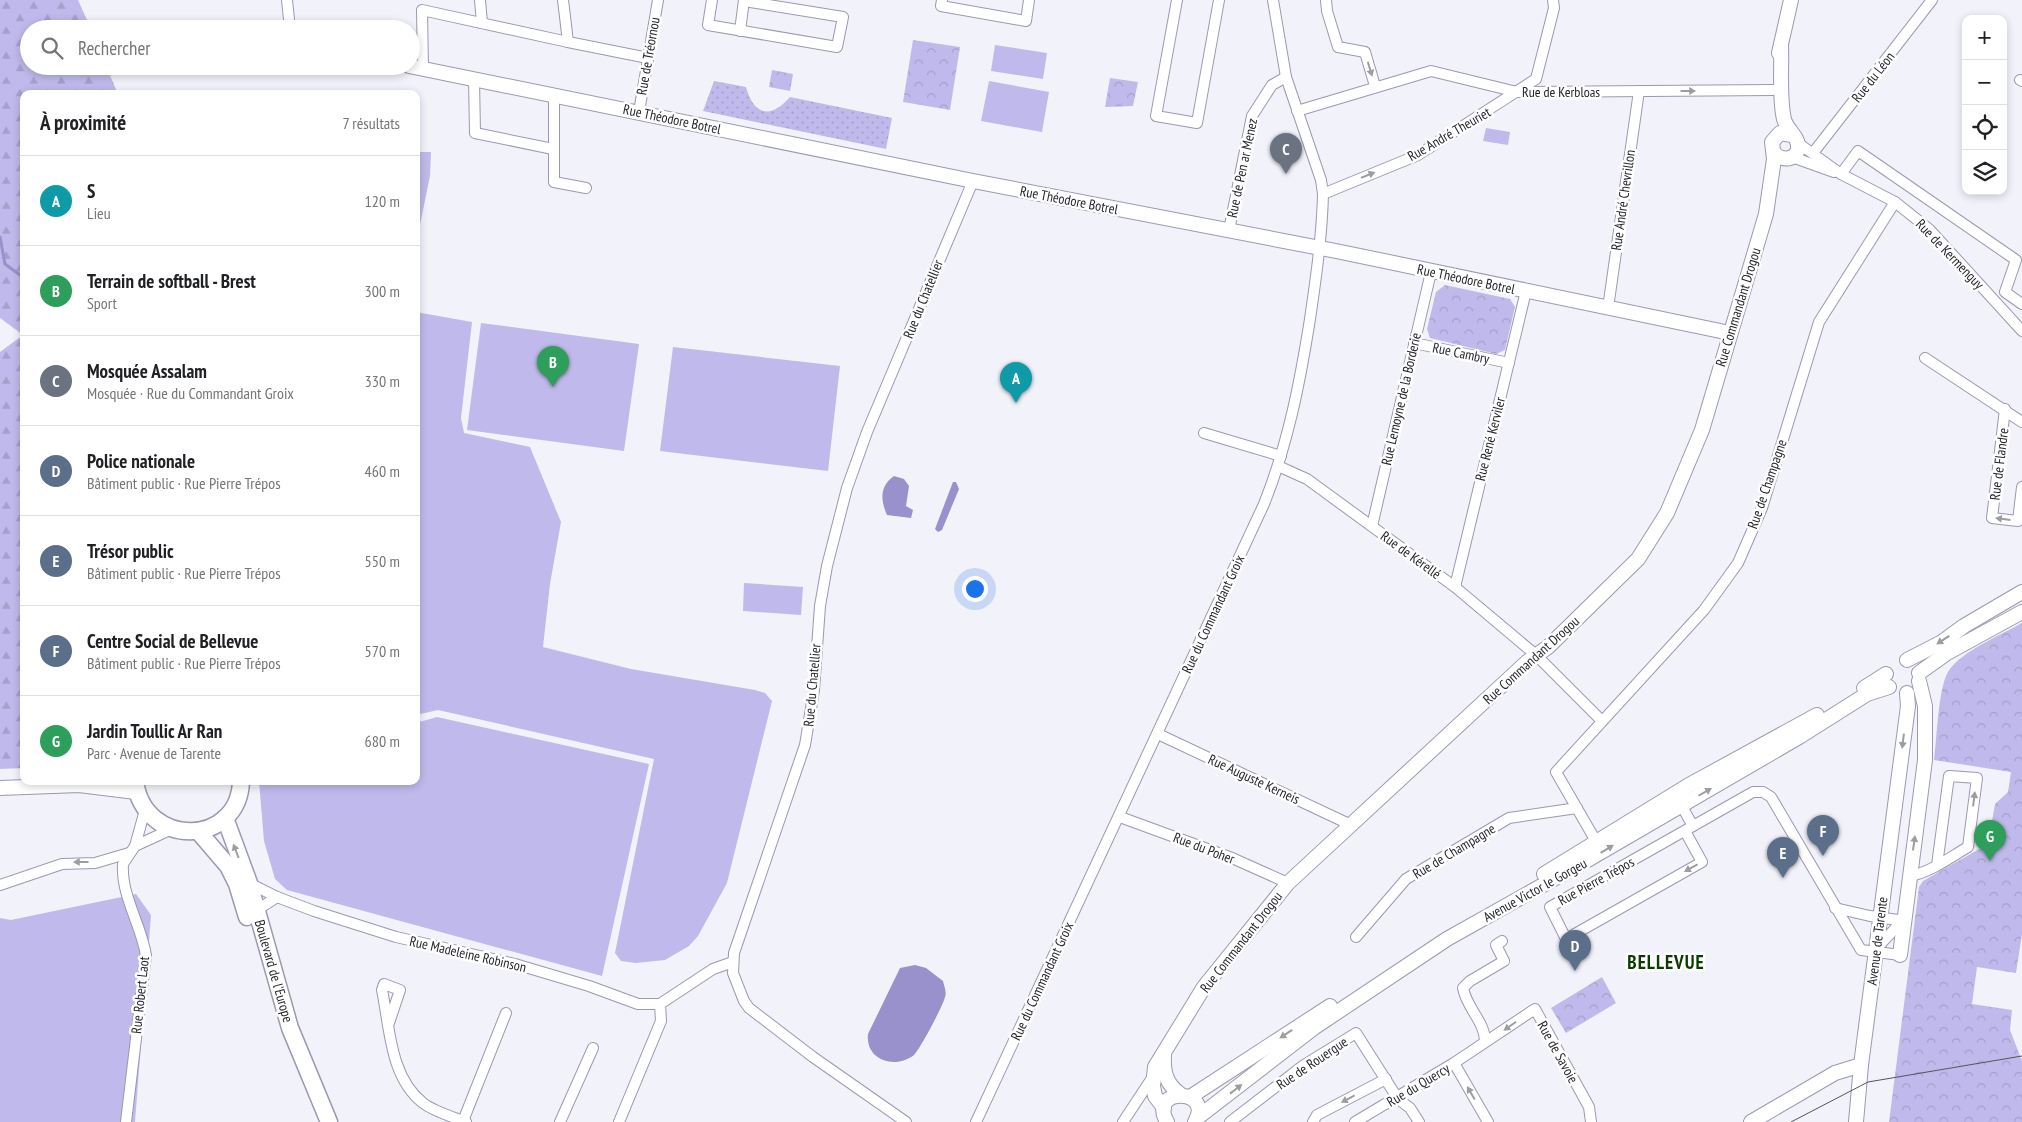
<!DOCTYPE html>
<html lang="fr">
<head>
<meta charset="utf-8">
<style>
	:root { --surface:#fff; --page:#f6f6f6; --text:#202124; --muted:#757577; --line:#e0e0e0; --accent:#db2777 }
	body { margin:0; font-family:"PT Sans Narrow",sans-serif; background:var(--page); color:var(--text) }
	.controls { position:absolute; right:15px; top:15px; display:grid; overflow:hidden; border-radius:10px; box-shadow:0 2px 8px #0003 }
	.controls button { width:45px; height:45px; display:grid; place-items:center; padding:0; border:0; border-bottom:1px solid var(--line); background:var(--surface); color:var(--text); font:25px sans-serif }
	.you { position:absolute; left:974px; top:588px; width:18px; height:18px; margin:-12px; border:4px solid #fff; border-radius:50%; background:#1a73e8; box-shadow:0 0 0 8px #1a73e833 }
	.badge { display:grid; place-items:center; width:32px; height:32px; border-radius:50%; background:var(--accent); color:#fff; font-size:16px; font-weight:700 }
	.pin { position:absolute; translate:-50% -41px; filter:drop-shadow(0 1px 2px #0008) }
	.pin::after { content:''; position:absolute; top:26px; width:18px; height:15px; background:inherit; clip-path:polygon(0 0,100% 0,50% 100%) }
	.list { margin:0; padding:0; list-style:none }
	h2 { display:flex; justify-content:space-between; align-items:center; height:65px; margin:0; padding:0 20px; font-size:21px }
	h2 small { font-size:16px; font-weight:400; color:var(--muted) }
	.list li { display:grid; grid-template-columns:32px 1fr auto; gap:15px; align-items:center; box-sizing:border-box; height:90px; padding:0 20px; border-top:1px solid var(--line) }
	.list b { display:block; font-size:19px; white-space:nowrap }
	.list p { margin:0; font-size:16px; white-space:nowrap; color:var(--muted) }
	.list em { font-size:16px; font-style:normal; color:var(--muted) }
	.icon { flex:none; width:28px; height:28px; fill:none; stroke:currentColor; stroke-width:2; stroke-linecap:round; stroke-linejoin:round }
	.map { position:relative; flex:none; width:2022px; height:1122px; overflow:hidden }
	.search { position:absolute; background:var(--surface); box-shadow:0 2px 8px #0003; left:20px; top:20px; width:400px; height:55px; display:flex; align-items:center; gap:12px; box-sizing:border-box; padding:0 18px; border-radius:28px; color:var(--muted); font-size:19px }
	.panel { position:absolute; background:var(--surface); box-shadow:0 2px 8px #0003; left:20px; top:90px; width:400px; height:695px; border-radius:10px }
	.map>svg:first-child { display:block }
</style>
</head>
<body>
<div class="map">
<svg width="2022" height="1122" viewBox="0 0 2022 1122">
	<defs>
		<pattern id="forest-firs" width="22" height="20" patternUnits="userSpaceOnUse" patternTransform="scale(1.25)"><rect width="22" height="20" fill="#bfbaeb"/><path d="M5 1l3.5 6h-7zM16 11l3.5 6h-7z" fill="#a4a0ca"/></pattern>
		<pattern id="park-crowns" width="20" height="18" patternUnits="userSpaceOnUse" patternTransform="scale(1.25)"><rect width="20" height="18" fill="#bfbaeb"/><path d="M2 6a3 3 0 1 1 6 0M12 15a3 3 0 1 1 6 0" fill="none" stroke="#a4a0ca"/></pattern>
		<pattern id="garden-dots" width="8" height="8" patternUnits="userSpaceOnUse" patternTransform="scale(1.25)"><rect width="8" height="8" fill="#bfbaeb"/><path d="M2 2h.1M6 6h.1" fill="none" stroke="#a4a0ca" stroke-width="1.8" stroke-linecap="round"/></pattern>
	</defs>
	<rect width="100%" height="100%" fill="#f2f2fb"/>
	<g fill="#bfbaeb">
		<polygon points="995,45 1047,53 1043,79 991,71"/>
		<polygon points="989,81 1049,92 1042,132 981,121"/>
		<polygon points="1486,128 1510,132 1508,145 1483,141"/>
		<polygon points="416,152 431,152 430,176 416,244"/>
		<polygon points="416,312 472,322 461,418 464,433 530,447 561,522 550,584 543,647 631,669 755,690 765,693 772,701 727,883 698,936 689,946 665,960 636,963 621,961 615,953 654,759 438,710 416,715"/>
		<polygon points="481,323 639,344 624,451 467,430"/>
		<polygon points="673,347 840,366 828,471 660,451"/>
		<polygon points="744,583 803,587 801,615 743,611"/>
		<polygon points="437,717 649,764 602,976 287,890 275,879 264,841 259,781 416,781 416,723"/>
		<polygon points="136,894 151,915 135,1122 0,1122 0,918 11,920"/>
	</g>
	<polygon fill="url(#forest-firs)" points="0,0 78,0 91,29 29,29 29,66 106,66 118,94 24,94 24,655 20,665 20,702 24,705 24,768 0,769 0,352 23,335 0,318"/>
	<g fill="url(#park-crowns)">
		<polygon points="913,40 960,47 950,110 903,102"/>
		<polygon points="772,70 793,74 790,91 769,87"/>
		<polygon points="1110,78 1138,82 1133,106 1105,107"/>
		<polygon points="1445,285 1510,299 1515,307 1505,350 1496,354 1430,338 1427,329 1436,292"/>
		<path d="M2022 623V934L2016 973 1977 967 1972 1004 2012 1010 2010 1030 2022 1061V1122H1889L1919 887 1923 881 1988 844 1995 804 2008 792 2011 772 1934 760C1937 739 1938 689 1948 672 1961 651 2001 635 2022 623Z"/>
		<polygon points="1602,977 1616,1003 1566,1033 1551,1008"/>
	</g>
	<path fill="url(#garden-dots)" d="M714 81 746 87C754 116 771 119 790 97L892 118 886 149 703 111Z"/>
	<g fill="#9891cb">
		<path d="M894 476 904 479 909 486 906 506 913 510 911 518 887 515C880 499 880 486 894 476Z"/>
		<polygon points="953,482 956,482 959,489 942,530 938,532 935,529"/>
		<path d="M915 965 926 968 943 981C944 986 947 992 945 997 943 1006 920 1049 914 1055 895 1070 865 1060 868 1034L900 968Z"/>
	</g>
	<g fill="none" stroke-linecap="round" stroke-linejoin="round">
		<polyline stroke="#9891cb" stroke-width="3" points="0,237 5,264 24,278"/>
		<defs>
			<g id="street">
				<polyline points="287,0 290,29"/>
				<polyline points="480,0 482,23"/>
				<polyline points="563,0 568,42 648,58"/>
				<polyline points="712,0 708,25 837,47 843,17 744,1"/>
				<polyline points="942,0 941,6 1026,21 1029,0"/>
				<polyline points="1177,0 1156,116 1197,123 1219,0"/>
				<polyline points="1326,0 1327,11 1338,47 1365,52 1375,86"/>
				<polyline points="740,31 744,0"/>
				<polyline points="423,69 422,10 568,42"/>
				<polyline points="474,79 475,133 553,149"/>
				<polyline points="2020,80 2022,81"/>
				<polyline points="554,95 554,182 586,188"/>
				<polyline points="1297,111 1431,71 1517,92 1773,90"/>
				<polyline points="639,112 658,0"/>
				<polyline points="1798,143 1841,174 1895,202 1930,230 2022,331"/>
				<polyline points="1813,153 1932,0"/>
				<polyline points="1792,157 1834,172"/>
				<polyline points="1841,174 1858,151 2016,260 2005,292 2022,304"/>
				<polyline points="1323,194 1418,155 1536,79 1554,8 1553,0"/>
				<polyline points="1229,230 1252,116 1272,85 1286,77"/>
				<polyline points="1608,308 1639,91"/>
				<polyline points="1414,343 1509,363"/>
				<polyline points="1925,358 2022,422"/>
				<polyline points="2005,409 1992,518 2018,521 2022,487"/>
				<polyline points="1204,433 1281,456"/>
				<polyline points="1278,466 1307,479 1455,587 1536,655 1601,720"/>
				<polyline points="1372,526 1431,272"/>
				<polyline points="1455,587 1526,291"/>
				<polyline points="1158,734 1349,824"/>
				<polyline points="1681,805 1693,826"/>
				<polyline points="1120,817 1232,858 1288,883"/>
				<polyline points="1685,831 1702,862 1566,939 1550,907 1753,792 1763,792 1771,797 1861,950 1900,955"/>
				<polyline points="1597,843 1556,772 1704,610 1738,563 1762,508 1819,322 1895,202"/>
				<polyline points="135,846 145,810"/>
				<path d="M1910 876C1931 872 1949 858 1968 847L1977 778 1949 776 1937 865"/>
				<polyline points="249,883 277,897 314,911 396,937 515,964 589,986 638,1004 660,1004"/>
				<polyline points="0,885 62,864 95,863 129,853"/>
				<polyline points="1835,908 1870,916 1905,921"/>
				<polyline points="257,910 277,897"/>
				<polyline points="1356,937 1406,879 1509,818 1577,808"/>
				<path d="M1877 949C1885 937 1896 931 1902 918"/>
				<path d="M389 1023 400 990 384 984 382 990C390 1029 390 1077 423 1103 435 1112 453 1117 466 1122"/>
				<path d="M1485 1041C1485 1022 1466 1007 1463 988L1470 981 1504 961 1496 945 1502 941"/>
				<polyline points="1454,1063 1488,1122"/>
				<polyline points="463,1121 506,1013"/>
				<path d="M126 1122 146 955C141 924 121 896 123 864L135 846 172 829"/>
				<polyline points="560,1122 593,1048"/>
				<polyline points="619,1122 661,1021 660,1004 713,969 733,962"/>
				<polyline points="906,1122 813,1057 749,1008 744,1001 733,973 734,953 805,745 814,690 820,606 827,566 847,488 867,432 973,181"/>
				<path d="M976 1122 1264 504C1288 444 1300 382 1310 319 1316 278 1322 236 1323 194L1321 180 1286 77 1273 0"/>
				<polyline points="1123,1122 1152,1078"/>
				<polyline points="1230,1122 1304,1065 1356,1033 1398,1099 1410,1108 1419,1122"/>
				<polyline points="1313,1122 1317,1115 1386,1079"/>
				<polyline points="1355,1122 1454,1063 1535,1009 1589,1107 1591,1122"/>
			</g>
			<g id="secondary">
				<polyline points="1779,53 1791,0"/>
				<polyline points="409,66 973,181 1336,251 1730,333"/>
				<path d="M1774 153C1782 162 1799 160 1798 146 1798 136 1786 129 1784 119 1779 99 1782 66 1781 45"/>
				<polyline points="1907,660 1942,642 1964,626 2022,592"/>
				<polyline points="1919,673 1947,653 2022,612"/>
				<polyline points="1864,688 1886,674"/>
				<polyline points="0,788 79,785 136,792"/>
				<polyline points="1544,874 1689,785 1817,715"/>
				<polyline points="1900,955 1925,760 1925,706 1919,681"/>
				<path d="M1164 1055C1163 1072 1166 1084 1180 1094"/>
				<polyline points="1190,1097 1330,1006"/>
				<polyline points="1164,1108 1155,1096 1153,1086 1155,1067 1204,987 1288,883 1527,662 1548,647 1638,559 1667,513 1702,430 1766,214 1774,159 1772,142 1780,133 1792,135"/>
				<polyline points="1197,1118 1315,1027 1447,939 1591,858 1799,737 1867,694 1889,687"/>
				<path d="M1167 1122C1147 1086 1215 1088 1195 1122"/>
				<polyline points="1751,1122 1835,1073 1861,1065"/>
				<polyline points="1856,1122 1861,1065 1908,706 1907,693"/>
			</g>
			<g id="primary">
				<path d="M135 781C144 849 239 847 241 781"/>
				<polyline points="225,818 249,883 290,1028 329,1122"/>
				<polyline points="198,831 228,866 237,884 247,917"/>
			</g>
		</defs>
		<use href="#street" stroke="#9b99af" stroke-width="12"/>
		<use href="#secondary" stroke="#9b99af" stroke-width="16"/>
		<use href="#primary" stroke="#9b99af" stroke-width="19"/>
		<use href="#street" stroke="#fff" stroke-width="10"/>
		<use href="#secondary" stroke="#fff" stroke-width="14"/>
		<use href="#primary" stroke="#fff" stroke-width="16"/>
		<polyline stroke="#53535c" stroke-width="1" points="1791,1122 1868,1082 2022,1056"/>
	</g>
	<defs><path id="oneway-solid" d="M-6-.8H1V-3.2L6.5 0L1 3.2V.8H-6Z" transform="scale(1.25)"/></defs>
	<g fill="#9d9da1">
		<use href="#oneway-solid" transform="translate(1370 69) rotate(73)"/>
		<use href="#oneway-solid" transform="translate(1688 91)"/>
		<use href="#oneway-solid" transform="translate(1368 175) rotate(-22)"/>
		<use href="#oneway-solid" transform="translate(2003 519) rotate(-173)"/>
		<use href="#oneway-solid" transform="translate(1943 640) rotate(147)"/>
		<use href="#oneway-solid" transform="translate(1903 741) rotate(97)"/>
		<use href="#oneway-solid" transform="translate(1705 792) rotate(-30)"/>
		<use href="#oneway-solid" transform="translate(1974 799) rotate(-83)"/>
		<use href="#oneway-solid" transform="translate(1914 843) rotate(-82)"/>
		<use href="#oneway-solid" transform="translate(1607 849) rotate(-31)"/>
		<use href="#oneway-solid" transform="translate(236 851) rotate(-111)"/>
		<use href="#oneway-solid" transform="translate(81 862) rotate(180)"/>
		<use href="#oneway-solid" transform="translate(1691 868) rotate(151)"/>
		<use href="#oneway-solid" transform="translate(1510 1026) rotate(145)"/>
		<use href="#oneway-solid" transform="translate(1286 1034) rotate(146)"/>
		<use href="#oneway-solid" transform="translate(1236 1089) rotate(-38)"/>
		<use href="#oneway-solid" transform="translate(1471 1093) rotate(-120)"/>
		<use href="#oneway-solid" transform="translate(1348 1099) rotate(152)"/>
	</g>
	<g text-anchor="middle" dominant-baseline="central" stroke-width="5" stroke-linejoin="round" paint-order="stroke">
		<g font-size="14" fill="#26252e" stroke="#fff">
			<text transform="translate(648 56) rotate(-80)">Rue de Tréornou</text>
			<text transform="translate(1873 77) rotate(-52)">Rue du Léon</text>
			<text x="1561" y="92">Rue de Kerbloas</text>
			<text transform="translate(672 119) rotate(12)">Rue Théodore Botrel</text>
			<text transform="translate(1449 134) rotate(-30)">Rue André Theuriet</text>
			<text transform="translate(1242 168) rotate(-78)">Rue de Pen ar Menez</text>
			<text transform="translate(1069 200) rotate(11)">Rue Théodore Botrel</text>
			<text transform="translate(1623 200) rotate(-82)">Rue André Chevrillon</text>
			<text transform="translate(1950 254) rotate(46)">Rue de Kermenguy</text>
			<text transform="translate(1466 279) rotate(12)">Rue Théodore Botrel</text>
			<text transform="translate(923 299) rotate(-68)">Rue du Chatellier</text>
			<text transform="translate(1738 307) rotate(-73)">Rue Commandant Drogou</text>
			<text transform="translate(1461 353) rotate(12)">Rue Cambry</text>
			<text transform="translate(1401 399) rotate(-77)">Rue Lemoyne de la Borderie</text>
			<text transform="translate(1490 439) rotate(-76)">Rue René Kerviler</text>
			<text transform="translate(1999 464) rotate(-83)">Rue de Flandre</text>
			<text transform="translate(1767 484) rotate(-71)">Rue de Champagne</text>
			<text transform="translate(1411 555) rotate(36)">Rue de Kérellé</text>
			<text transform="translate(1213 614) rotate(-65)">Rue du Commandant Groix</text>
			<text transform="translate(1531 660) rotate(-42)">Rue Commandant Drogou</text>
			<text transform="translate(812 685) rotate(-85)">Rue du Chatellier</text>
			<text transform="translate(1254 779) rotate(25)">Rue Auguste Kerneis</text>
			<text transform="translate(1204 848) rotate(21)">Rue du Poher</text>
			<text transform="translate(1454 851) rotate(-31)">Rue de Champagne</text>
			<text transform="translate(1596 881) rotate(-29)">Rue Pierre Trépos</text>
			<text transform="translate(1535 890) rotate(-29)">Avenue Victor le Gorgeu</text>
			<text transform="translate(1877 941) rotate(-83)">Avenue de Tarente</text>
			<text transform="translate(1241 942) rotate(-52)">Rue Commandant Drogou</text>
			<text transform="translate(468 954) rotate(13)">Rue Madeleine Robinson</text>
			<text transform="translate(274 971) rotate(74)">Boulevard de l'Europe</text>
			<text transform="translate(1042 981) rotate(-65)">Rue du Commandant Groix</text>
			<text transform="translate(140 995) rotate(-84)">Rue Robert Laot</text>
			<text transform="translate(1558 1052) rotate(61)">Rue de Savoie</text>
			<text transform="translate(1312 1063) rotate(-34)">Rue de Rouergue</text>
			<text transform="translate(1418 1085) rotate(-31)">Rue du Quercy</text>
		</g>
		<g font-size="19" font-weight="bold" letter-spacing="1" fill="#0c3b00" stroke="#fff">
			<text x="1666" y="962">BELLEVUE</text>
		</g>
	</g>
</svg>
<div class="controls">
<button>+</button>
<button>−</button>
<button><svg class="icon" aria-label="locate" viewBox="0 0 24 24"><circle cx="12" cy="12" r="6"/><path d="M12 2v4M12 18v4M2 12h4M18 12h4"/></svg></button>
<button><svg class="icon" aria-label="layers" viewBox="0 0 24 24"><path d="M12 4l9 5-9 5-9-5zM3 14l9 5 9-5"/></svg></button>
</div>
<div class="you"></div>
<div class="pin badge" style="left:1016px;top:403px;background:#0f9aa8">A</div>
<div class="pin badge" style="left:553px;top:387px;background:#2e9e5b">B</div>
<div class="pin badge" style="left:1286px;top:174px;background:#6b7280">C</div>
<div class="pin badge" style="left:1575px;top:971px;background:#5c6f8a">D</div>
<div class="pin badge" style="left:1783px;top:878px;background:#5c6f8a">E</div>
<div class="pin badge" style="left:1823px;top:856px;background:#5c6f8a">F</div>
<div class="pin badge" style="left:1990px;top:861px;background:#2e9e5b">G</div>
<div class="search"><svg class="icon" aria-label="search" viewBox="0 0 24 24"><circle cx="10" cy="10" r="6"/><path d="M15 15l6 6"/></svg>Rechercher</div>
<section class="panel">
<h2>À proximité<small>7 résultats</small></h2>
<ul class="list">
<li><span class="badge" style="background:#0f9aa8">A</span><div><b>S</b><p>Lieu</p></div><em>120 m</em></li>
<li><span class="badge" style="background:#2e9e5b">B</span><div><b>Terrain de softball - Brest</b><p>Sport</p></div><em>300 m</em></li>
<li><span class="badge" style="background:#6b7280">C</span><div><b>Mosquée Assalam</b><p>Mosquée · Rue du Commandant Groix</p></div><em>330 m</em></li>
<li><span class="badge" style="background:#5c6f8a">D</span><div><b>Police nationale</b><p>Bâtiment public · Rue Pierre Trépos</p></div><em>460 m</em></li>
<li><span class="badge" style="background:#5c6f8a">E</span><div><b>Trésor public</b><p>Bâtiment public · Rue Pierre Trépos</p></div><em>550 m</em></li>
<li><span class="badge" style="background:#5c6f8a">F</span><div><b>Centre Social de Bellevue</b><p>Bâtiment public · Rue Pierre Trépos</p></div><em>570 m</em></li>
<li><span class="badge" style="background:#2e9e5b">G</span><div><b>Jardin Toullic Ar Ran</b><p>Parc · Avenue de Tarente</p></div><em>680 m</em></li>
</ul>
</section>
</div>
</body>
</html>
